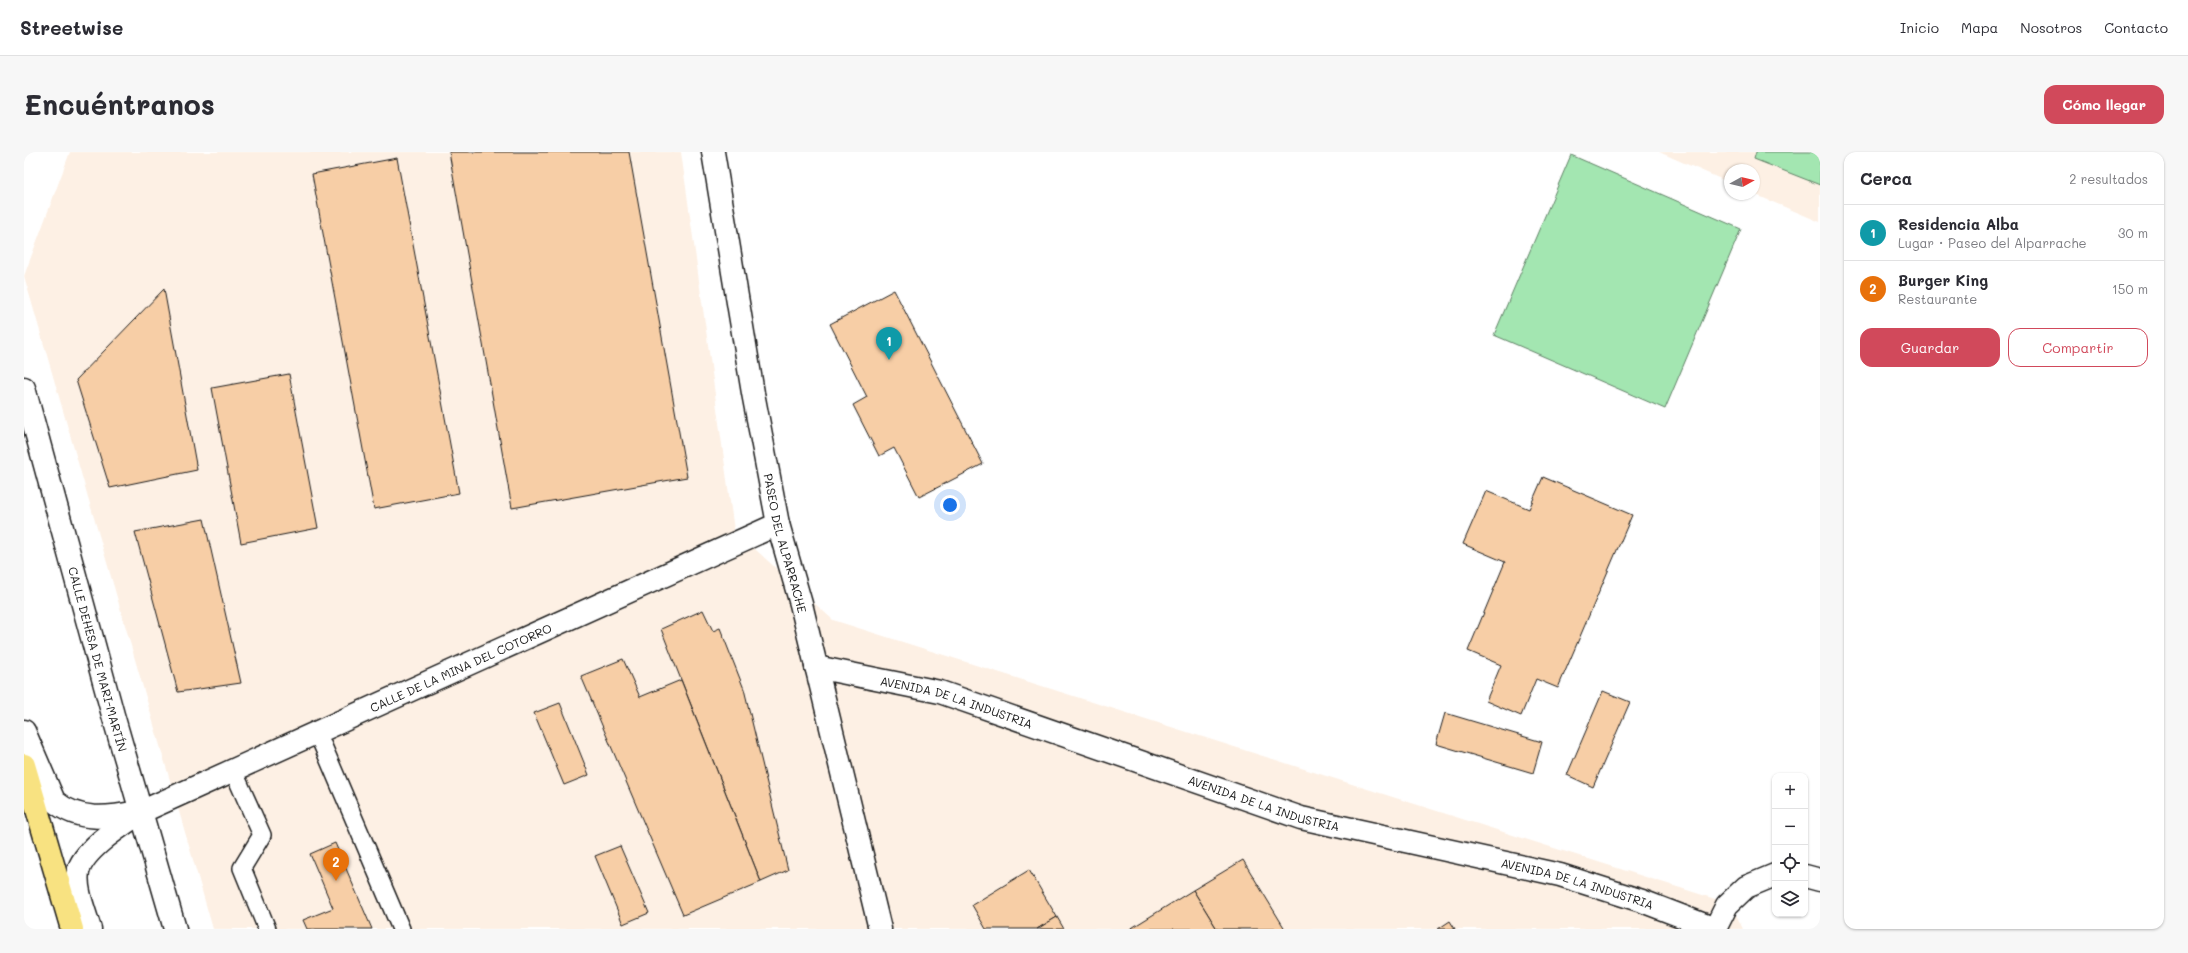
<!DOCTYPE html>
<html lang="es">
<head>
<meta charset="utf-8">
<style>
	:root { --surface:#fff; --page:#f7f7f7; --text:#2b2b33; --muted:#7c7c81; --line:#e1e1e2; --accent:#d1495b }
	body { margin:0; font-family:Mali,sans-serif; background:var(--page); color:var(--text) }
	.controls { position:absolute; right:12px; bottom:12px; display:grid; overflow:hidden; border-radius:8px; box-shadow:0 1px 3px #0004 }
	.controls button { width:36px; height:36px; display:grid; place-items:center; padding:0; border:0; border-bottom:1px solid var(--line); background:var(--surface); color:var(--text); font:20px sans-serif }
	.compass { position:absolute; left:1700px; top:12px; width:36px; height:36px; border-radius:50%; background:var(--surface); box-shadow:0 1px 3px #0004; rotate:82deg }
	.you { position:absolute; left:926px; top:353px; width:14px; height:14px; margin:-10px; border:3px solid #fff; border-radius:50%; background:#1a73e8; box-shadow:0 0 0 6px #1a73e833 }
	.badge { display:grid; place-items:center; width:26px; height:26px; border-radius:50%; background:var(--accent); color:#fff; font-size:13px; font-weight:700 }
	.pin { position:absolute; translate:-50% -33px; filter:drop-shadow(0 1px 2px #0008) }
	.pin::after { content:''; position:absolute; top:21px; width:14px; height:12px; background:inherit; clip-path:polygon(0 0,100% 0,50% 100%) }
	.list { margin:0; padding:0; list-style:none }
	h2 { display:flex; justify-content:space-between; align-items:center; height:52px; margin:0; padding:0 16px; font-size:17px }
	h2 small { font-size:13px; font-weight:400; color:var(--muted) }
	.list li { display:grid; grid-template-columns:26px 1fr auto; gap:12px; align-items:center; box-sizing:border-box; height:56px; padding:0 16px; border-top:1px solid var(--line) }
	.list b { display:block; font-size:15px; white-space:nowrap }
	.list p { margin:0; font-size:13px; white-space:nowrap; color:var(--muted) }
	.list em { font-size:13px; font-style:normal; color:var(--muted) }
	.actions { display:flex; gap:8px; padding:12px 16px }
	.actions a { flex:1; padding:9px 0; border:1px solid var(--accent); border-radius:12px; text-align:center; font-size:14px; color:var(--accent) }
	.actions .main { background:var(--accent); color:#fff }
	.icon { flex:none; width:22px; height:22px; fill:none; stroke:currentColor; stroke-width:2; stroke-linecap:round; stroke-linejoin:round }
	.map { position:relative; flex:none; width:1796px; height:777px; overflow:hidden; border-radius:12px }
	header { display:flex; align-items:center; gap:24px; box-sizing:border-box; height:56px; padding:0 20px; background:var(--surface); border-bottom:1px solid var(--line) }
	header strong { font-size:19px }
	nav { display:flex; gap:22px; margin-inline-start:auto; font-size:14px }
	.intro { display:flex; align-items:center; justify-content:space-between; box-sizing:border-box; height:96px; padding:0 24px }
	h1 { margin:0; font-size:28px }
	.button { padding:10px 18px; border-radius:12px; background:var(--accent); color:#fff; font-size:14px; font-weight:700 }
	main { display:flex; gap:24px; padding:0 24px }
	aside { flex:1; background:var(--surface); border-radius:12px; box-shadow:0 1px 3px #0004 }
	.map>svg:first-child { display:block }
</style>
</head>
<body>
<header>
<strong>Streetwise</strong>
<nav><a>Inicio</a><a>Mapa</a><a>Nosotros</a><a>Contacto</a></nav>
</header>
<div class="intro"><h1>Encuéntranos</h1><a class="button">Cómo llegar</a></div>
<main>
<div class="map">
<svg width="1796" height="777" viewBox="0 0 1796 777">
	<rect width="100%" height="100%" fill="#fff"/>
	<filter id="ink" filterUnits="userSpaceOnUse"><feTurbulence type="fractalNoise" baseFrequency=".025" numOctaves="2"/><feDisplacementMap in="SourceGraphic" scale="8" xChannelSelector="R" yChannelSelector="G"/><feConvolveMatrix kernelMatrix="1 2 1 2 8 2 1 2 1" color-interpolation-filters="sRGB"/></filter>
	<g filter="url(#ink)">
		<g fill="#fdf0e4">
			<polygon points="46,0 657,0 710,378 809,468 1707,752 1719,777 189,777 0,124"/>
			<polygon points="1635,0 1796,0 1796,70 1730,42 1730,18 1706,18 1706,31"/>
		</g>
		<g fill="#a3e6b1" stroke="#608166">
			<polygon points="1732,0 1796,0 1796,33 1730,7"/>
			<polygon points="1547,3 1717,77 1641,257 1470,183"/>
		</g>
		<g fill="#f7cea6" stroke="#1c1c1c">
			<polygon points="425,0 605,0 663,325 488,356"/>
			<polygon points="373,6 435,341 350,357 288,22"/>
			<polygon points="140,137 173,318 86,336 52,228"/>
			<polygon points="870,138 959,312 895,345 870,296 855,304 829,253 843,245 806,172"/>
			<polygon points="265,222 294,376 217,391 188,236"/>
			<polygon points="1519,325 1608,363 1534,536 1512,527 1497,564 1462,549 1477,513 1444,499 1481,410 1439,392 1462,339 1505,357"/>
			<polygon points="180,367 217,531 154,540 111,380"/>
			<polygon points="679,458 689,479 696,476 720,537 764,718 737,730 637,477"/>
			<polygon points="599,507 616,545 657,528 737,730 659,763 557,524"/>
			<polygon points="1579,539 1606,550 1569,635 1543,623"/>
			<polygon points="536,551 565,623 540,633 510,561"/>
			<polygon points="1421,561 1518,590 1509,621 1412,592"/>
			<polygon points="311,691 348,777 283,777 279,768 309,756 286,702"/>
			<polygon points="596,694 625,761 599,772 571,704"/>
			<polygon points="1219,708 1261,777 1193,777 1169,738"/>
			<polygon points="1005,718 1033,765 1013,777 962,777 948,753"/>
			<polygon points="1169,738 1193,777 1106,777"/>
			<polygon points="1033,765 1040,777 1013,777"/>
			<polygon points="1426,769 1431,777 1414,777"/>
		</g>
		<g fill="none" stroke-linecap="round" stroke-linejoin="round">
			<defs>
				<g id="lane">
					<polyline points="293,580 377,777"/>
					<polyline points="209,618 238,683 218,716 243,777"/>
				</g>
				<g id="street">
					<path id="s1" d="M689 0 729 241 754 372 777 452 856 777"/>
					<path id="s2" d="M0 236 89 563 151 777"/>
					<path id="s3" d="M792 515 916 540 1277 666 1536 723 1618 749 1691 777"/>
					<path d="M0 579 30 649C55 670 84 666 113 660"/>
					<polyline points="1781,724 1796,728"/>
					<path id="s4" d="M66 777C61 760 51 737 54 720 59 697 100 672 119 659L754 372"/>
					<polyline points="1691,777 1703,753 1722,735 1751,723"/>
				</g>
				<polyline id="highway" points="0,613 48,777"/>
			</defs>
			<use href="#lane" stroke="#1c1c1c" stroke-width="20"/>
			<use href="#street" stroke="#1c1c1c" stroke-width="25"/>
			<use href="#highway" stroke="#1c1c1c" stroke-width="25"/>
			<use href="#lane" stroke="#fff" stroke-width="17"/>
			<use href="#street" stroke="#fff" stroke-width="22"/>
			<use href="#highway" stroke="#f8e281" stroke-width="22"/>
		</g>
	</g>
	<g text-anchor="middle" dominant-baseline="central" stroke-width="4" stroke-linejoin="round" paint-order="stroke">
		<g font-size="12" fill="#1c1c1c" stroke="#fff">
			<text stroke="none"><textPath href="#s1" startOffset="398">PASEO DEL ALPARRACHE</textPath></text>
			<text stroke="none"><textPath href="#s2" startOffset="281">CALLE DEHESA DE MARI-MARTÍN</textPath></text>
			<text stroke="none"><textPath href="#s4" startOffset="498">CALLE DE LA MINA DEL COTORRO</textPath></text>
			<text stroke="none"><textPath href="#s3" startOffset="145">AVENIDA DE LA INDUSTRIA</textPath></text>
			<text stroke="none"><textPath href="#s3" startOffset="469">AVENIDA DE LA INDUSTRIA</textPath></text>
			<text stroke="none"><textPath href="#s3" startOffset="793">AVENIDA DE LA INDUSTRIA</textPath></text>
		</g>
	</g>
</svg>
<div class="controls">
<button>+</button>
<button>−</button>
<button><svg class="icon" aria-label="locate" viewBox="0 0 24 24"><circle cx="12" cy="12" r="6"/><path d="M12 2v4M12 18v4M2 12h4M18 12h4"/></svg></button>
<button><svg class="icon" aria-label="layers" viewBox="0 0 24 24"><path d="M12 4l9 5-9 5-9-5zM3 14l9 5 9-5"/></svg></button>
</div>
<svg class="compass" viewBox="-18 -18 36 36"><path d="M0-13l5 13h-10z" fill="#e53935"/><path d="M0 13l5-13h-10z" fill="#7c7c81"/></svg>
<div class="you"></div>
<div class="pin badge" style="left:865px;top:208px;background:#0f9aa8">1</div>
<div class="pin badge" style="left:312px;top:729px;background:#e8710a">2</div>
</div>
<aside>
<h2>Cerca<small>2 resultados</small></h2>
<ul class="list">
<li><span class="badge" style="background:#0f9aa8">1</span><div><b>Residencia Alba</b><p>Lugar · Paseo del Alparrache</p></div><em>30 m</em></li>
<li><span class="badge" style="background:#e8710a">2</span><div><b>Burger King</b><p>Restaurante</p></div><em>150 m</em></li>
</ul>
<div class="actions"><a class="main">Guardar</a><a>Compartir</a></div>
</aside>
</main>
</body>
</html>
